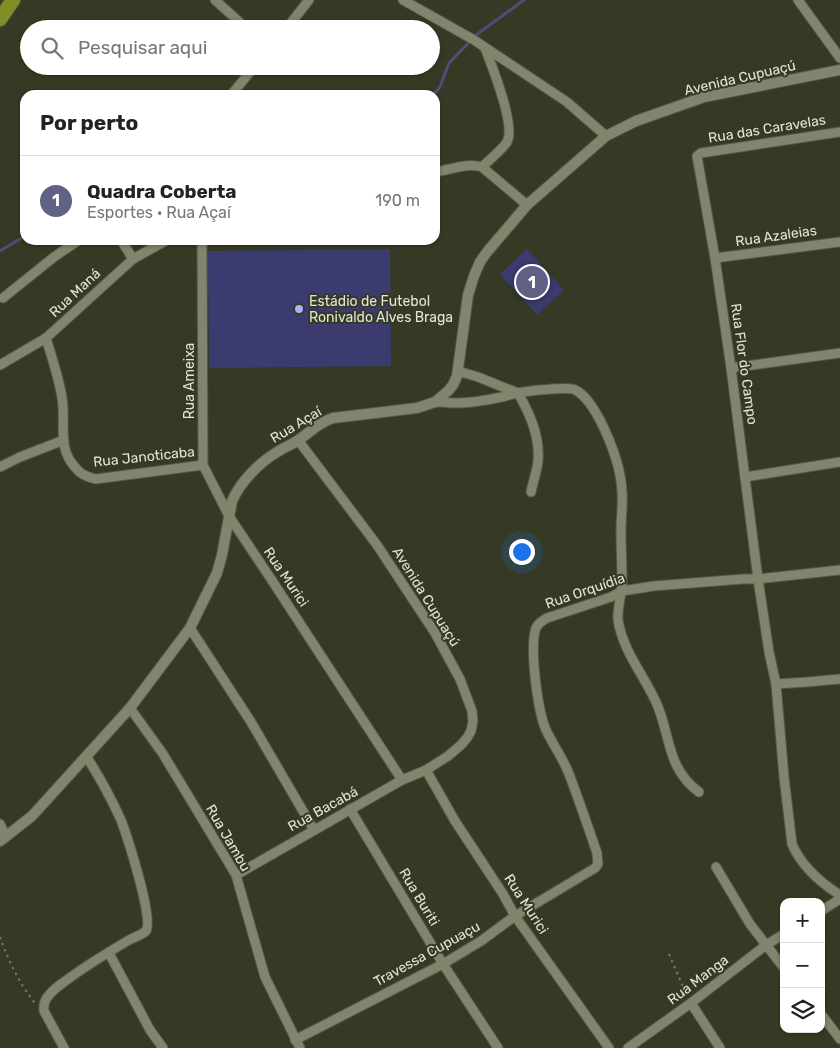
<!DOCTYPE html>
<html lang="pt">
<head>
<meta charset="utf-8">
<style>
	:root { --surface:#fff; --page:#f2f2f2; --text:#222; --muted:#767676; --line:#e0e0e0; --accent:#606184 }
	body { margin:0; font-family:Rubik,sans-serif; background:var(--page); color:var(--text) }
	.controls { position:absolute; right:15px; bottom:15px; display:grid; overflow:hidden; border-radius:10px; box-shadow:0 1px 4px #0004 }
	.controls button { width:45px; height:45px; display:grid; place-items:center; padding:0; border:0; border-bottom:1px solid var(--line); background:var(--surface); color:var(--text); font:25px sans-serif }
	.you { position:absolute; left:521px; top:551px; width:18px; height:18px; margin:-12px; border:4px solid #fff; border-radius:50%; background:#1a73e8; box-shadow:0 0 0 8px #1a73e833 }
	.badge { display:grid; place-items:center; width:32px; height:32px; border-radius:50%; background:var(--accent); color:#fff; font-size:16px; font-weight:700 }
	.pin { position:absolute; translate:-50% -50%; border:2px solid #fff; box-shadow:0 1px 5px #0006 }
	.list { margin:0; padding:0; list-style:none }
	h2 { display:flex; justify-content:space-between; align-items:center; height:65px; margin:0; padding:0 20px; font-size:21px }
	h2 small { font-size:16px; font-weight:400; color:var(--muted) }
	.list li { display:grid; grid-template-columns:32px 1fr auto; gap:15px; align-items:center; box-sizing:border-box; height:90px; padding:0 20px; border-top:1px solid var(--line) }
	.list b { display:block; font-size:19px; white-space:nowrap }
	.list p { margin:0; font-size:16px; white-space:nowrap; color:var(--muted) }
	.list em { font-size:16px; font-style:normal; color:var(--muted) }
	.icon { flex:none; width:28px; height:28px; fill:none; stroke:currentColor; stroke-width:2; stroke-linecap:round; stroke-linejoin:round }
	.map { position:relative; flex:none; width:840px; height:1048px; overflow:hidden }
	.search { position:absolute; background:var(--surface); box-shadow:0 1px 4px #0004; left:20px; top:20px; width:420px; height:55px; display:flex; align-items:center; gap:12px; box-sizing:border-box; padding:0 18px; border-radius:28px; color:var(--muted); font-size:19px }
	.panel { position:absolute; background:var(--surface); box-shadow:0 1px 4px #0004; left:20px; top:90px; width:420px; height:155px; border-radius:15px }
	.map>svg:first-child { display:block }
</style>
</head>
<body>
<div class="map">
<svg width="840" height="1048" viewBox="0 0 840 1048">
	<rect width="100%" height="100%" fill="#363a24"/>
	<g fill="#3c3b70">
		<polygon points="390,249 391,366 209,368 208,251"/>
		<polygon points="527,249 564,290 537,315 500,274"/>
	</g>
	<g fill="none" stroke-linecap="round" stroke-linejoin="round">
		<g stroke="#55487b" stroke-width="3">
			<polyline points="433,95 440,87 449,63 476,35 524,0"/>
			<polyline points="0,251 25,236"/>
		</g>
		<defs>
			<g id="minor">
				<polyline points="215,0 247,29"/>
				<polyline points="403,0 474,40 567,102 606,136"/>
				<polyline points="798,0 840,58"/>
				<polyline points="286,29 309,0"/>
				<polyline points="231,95 255,66"/>
				<path d="M840 132 701 153 697 156 715 258 731 368 758 579 769 652 776 684 784 777 792 844C801 865 821 883 840 895"/>
				<path d="M482 167C490 159 501 151 507 142 516 126 492 66 485 48"/>
				<path d="M435 172C451 170 466 162 482 167L527 205"/>
				<polyline points="121,240 133,259"/>
				<polyline points="202,240 203,465 229,516 271,579 402,780"/>
				<polyline points="715,258 840,242"/>
				<polyline points="3,298 54,257 79,240"/>
				<path d="M46 338C52 358 59 378 62 398 66 420 58 443 71 462 79 473 83 476 96 479L203 465"/>
				<polyline points="0,365 46,338 133,259 167,240"/>
				<polyline points="731,368 840,353"/>
				<path d="M458 371 478 377 518 393C530 414 540 436 538 461 537 471 533 482 531 492"/>
				<path d="M435 402C442 402 450 403 457 403 472 403 488 400 502 397 507 396 512 394 517 393 527 391 565 387 573 389 585 393 594 409 600 420 611 442 621 466 622 492 623 504 621 517 621 530 621 547 622 565 622 582 622 595 617 607 618 620 623 651 643 674 656 702 671 735 666 768 699 792"/>
				<polyline points="0,467 20,457 64,440"/>
				<polyline points="745,477 840,462"/>
				<polyline points="190,628 251,722 314,830"/>
				<polyline points="776,684 807,682 840,679"/>
				<polyline points="130,708 163,754 236,875 265,977 300,1048"/>
				<polyline points="426,770 455,821 503,894 515,916 609,1048"/>
				<polyline points="350,809 443,964 498,1048"/>
				<polyline points="0,824 6,837"/>
				<polyline points="716,867 750,924 784,968"/>
				<polyline points="236,875 402,780 426,770 448,756 461,745 467,738 471,731 473,721 472,711 460,679 435,633 377,545 298,440"/>
				<polyline points="821,911 840,899"/>
				<polyline points="109,953 150,1030 163,1048"/>
				<polyline points="691,1003 720,1048"/>
				<polyline points="821,1014 840,1039"/>
				<path d="M295 1040 443 964 481 941 515 916 595 868 598 864 597 853C588 827 579 800 569 774 563 758 553 745 546 730 538 712 529 647 536 628 538 623 542 621 547 618L611 597 622 591 654 586 743 579H758L840 570"/>
				<path d="M64 1048 44 1011C43 1004 45 999 50 994 54 989 60 985 64 982 85 966 107 953 129 940 134 937 142 935 146 931 154 919 127 836 121 820 111 798 99 776 86 756"/>
				<polyline points="628,1048 691,1003 766,945 784,934"/>
			</g>
			<path id="tertiary" d="M0 841 32 816 130 708 190 628 217 573 222 555 232 501C241 481 259 463 277 452 283 448 291 445 297 441 311 432 317 423 333 418L417 408 435 402 448 391 453 385 457 376 468 295 474 276 480 262 487 252 527 205 606 136 636 121 704 97 840 70"/>
			<polyline id="trunk" points="0,19 13,0"/>
		</defs>
		<use href="#minor" stroke="#555845" stroke-width="11"/>
		<use href="#tertiary" stroke="#555845" stroke-width="12"/>
		<use href="#trunk" stroke="#555845" stroke-width="16"/>
		<g stroke="#757966" stroke-width="2" stroke-dasharray="2.5 4" stroke-linecap="butt">
			<path d="M0 937C7 958 20 985 35 1003"/>
			<polyline points="669,954 686,994"/>
		</g>
		<use href="#minor" stroke="#81856d" stroke-width="9"/>
		<use href="#tertiary" stroke="#81856d" stroke-width="10"/>
		<use href="#trunk" stroke="#818d25" stroke-width="14"/>
	</g>
	<circle fill="#acaffb" stroke="#363a24" stroke-width="2" cx="299" cy="309" r="5"/>
	<g text-anchor="middle" dominant-baseline="central" stroke-width="4" stroke-linejoin="round" paint-order="stroke">
		<g font-size="14" fill="#e1e4d7" stroke="#363a24">
			<text transform="translate(740 78) rotate(-13)">Avenida Cupuaçú</text>
			<text transform="translate(767 129) rotate(-9)">Rua das Caravelas</text>
			<text transform="translate(776 236) rotate(-8)">Rua Azaleias</text>
			<text transform="translate(75 293) rotate(-43)">Rua Maná</text>
			<text transform="translate(744 364) rotate(82)">Rua Flor do Campo</text>
			<text transform="translate(189 381) rotate(-90)">Rua Ameixa</text>
			<text transform="translate(296 425) rotate(-31)">Rua Açaí</text>
			<text transform="translate(144 457) rotate(-6)">Rua Janoticaba</text>
			<text transform="translate(286 577) rotate(56)">Rua Murici</text>
			<text transform="translate(585 591) rotate(-19)">Rua Orquídia</text>
			<text transform="translate(426 597) rotate(58)">Avenida Cupuaçú</text>
			<text transform="translate(323 809) rotate(-29)">Rua Bacabá</text>
			<text transform="translate(228 838) rotate(60)">Rua Jambu</text>
			<text transform="translate(419 897) rotate(59)">Rua Buriti</text>
			<text transform="translate(526 904) rotate(57)">Rua Murici</text>
			<text transform="translate(427 954) rotate(-29)">Travessa Cupuaçu</text>
			<text transform="translate(698 980) rotate(-37)">Rua Manga</text>
		</g>
		<g font-size="14" fill="#e1e4d7" stroke="#363a24" text-anchor="start">
			<text x="309" y="301">Estádio de Futebol<tspan x="309" dy="16">Ronivaldo Alves Braga</tspan></text>
		</g>
	</g>
</svg>
<div class="controls">
<button>+</button>
<button>−</button>
<button><svg class="icon" aria-label="layers" viewBox="0 0 24 24"><path d="M12 4l9 5-9 5-9-5zM3 14l9 5 9-5"/></svg></button>
</div>
<div class="you"></div>
<div class="pin badge" style="left:532px;top:282px">1</div>
<div class="search"><svg class="icon" aria-label="search" viewBox="0 0 24 24"><circle cx="10" cy="10" r="6"/><path d="M15 15l6 6"/></svg>Pesquisar aqui</div>
<section class="panel">
<h2>Por perto<small></small></h2>
<ul class="list">
<li><span class="badge">1</span><div><b>Quadra Coberta</b><p>Esportes · Rua Açaí</p></div><em>190 m</em></li>
</ul>
</section>
</div>
</body>
</html>
